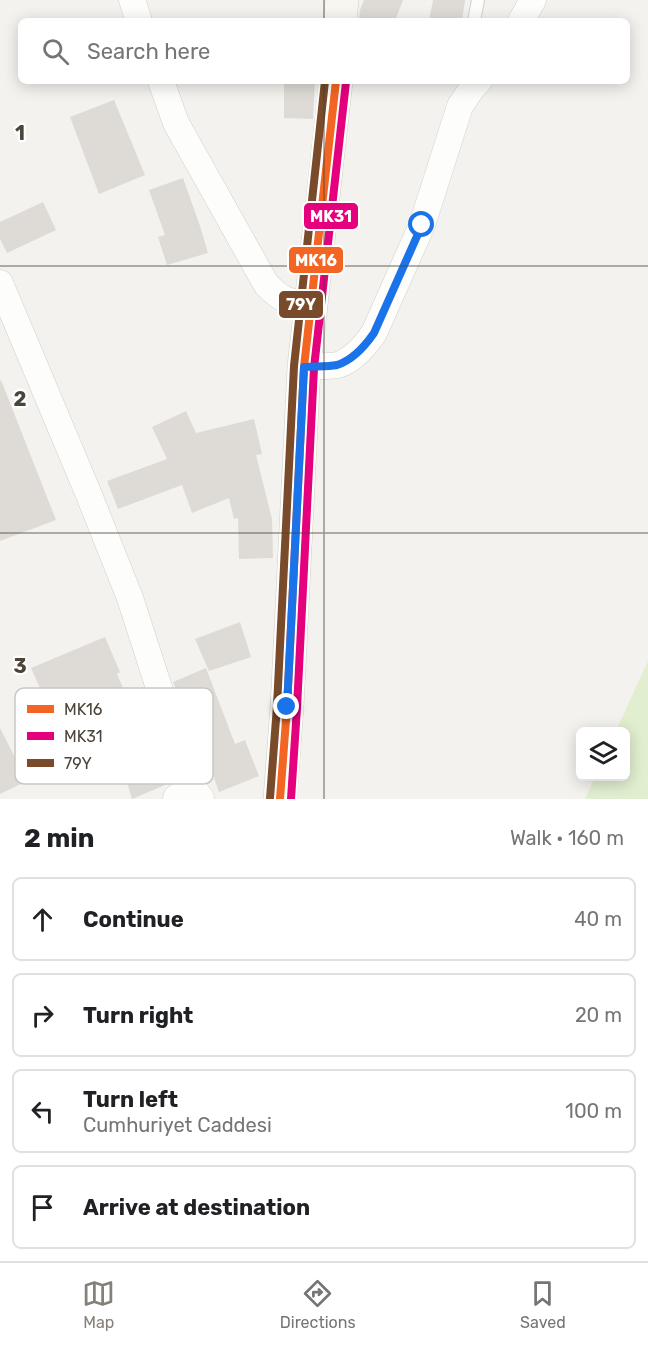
<!DOCTYPE html>
<html lang="en">
<head>
<meta charset="utf-8">
<style>
	:root { --surface:#fff; --page:#f6f6f6; --text:#202124; --muted:#757577; --line:#e0e0e0; --accent:#868178 }
	body { margin:0; font-family:Rubik,sans-serif; background:var(--page); color:var(--text) }
	.controls { position:absolute; right:18px; bottom:18px; display:grid; overflow:hidden; border-radius:9px; box-shadow:0 3px 15px #0003 }
	.controls button { width:54px; height:54px; display:grid; place-items:center; padding:0; border:0; border-bottom:2px solid var(--line); background:var(--surface); color:var(--text); font:30px sans-serif }
	.stop { position:absolute; width:18px; height:18px; margin:-14px; border:4px solid #1a73e8; border-radius:50%; background:#fff }
	.stop.end { background:#1a73e8; border-color:#fff; box-shadow:0 2px 6px #0008 }
	.list { margin:0; padding:0; list-style:none }
	h2 { display:flex; justify-content:space-between; align-items:center; height:78px; margin:0; padding:0 24px; font-size:26px }
	h2 small { font-size:20px; font-weight:400; color:var(--muted) }
	.list li { display:grid; grid-template-columns:39px 1fr auto; gap:18px; align-items:center; box-sizing:border-box; height:84px; margin:0 12px 12px; padding:0 12px; border:2px solid var(--line); border-radius:9px }
	.list b { display:block; font-size:22px; white-space:nowrap }
	.list p { margin:0; font-size:20px; white-space:nowrap; color:var(--muted) }
	.list em { font-size:20px; font-style:normal; color:var(--muted) }
	.icon { flex:none; width:33px; height:33px; fill:none; stroke:currentColor; stroke-width:2; stroke-linecap:round; stroke-linejoin:round }
	.map { position:relative; flex:none; width:648px; height:799px; overflow:hidden }
	.search { position:absolute; background:var(--surface); box-shadow:0 3px 15px #0003; left:18px; right:18px; top:18px; height:66px; display:flex; align-items:center; gap:15px; box-sizing:border-box; padding:0 21px; border-radius:9px; color:var(--muted); font-size:22px }
	.sheet { height:462px; background:var(--surface) }
	nav { display:flex; justify-content:space-around; align-items:center; box-sizing:border-box; height:84px; border-top:2px solid var(--line); background:var(--surface); font-size:16px; color:var(--muted) }
	nav a { display:grid; justify-items:center; gap:3px }
	nav .on { color:var(--accent) }
	.map>svg:first-child { display:block }
</style>
</head>
<body>
<div class="map">
<svg width="648" height="799" viewBox="0 0 648 799">
	<rect width="100%" height="100%" fill="#f4f2ee"/>
	<polygon fill="#e1eecf" points="648,661 648,799 585,799 595,777 626,776 626,732 616,731"/>
	<g fill="#dedbd6">
		<polygon points="364,0 403,0 395,21 359,21 360,10"/>
		<polygon points="433,0 465,0 462,21 429,21"/>
		<polygon points="284,81 315,81 313,119 284,118"/>
		<polygon points="114,100 145,175 99,194 70,117"/>
		<polygon points="183,178 200,226 208,253 167,265 158,237 165,235 149,190"/>
		<polygon points="43,202 56,230 7,253 0,239 0,222"/>
		<polygon points="1,380 56,520 0,541 0,381"/>
		<polygon points="186,411 196,433 254,419 262,454 256,455 272,519 273,558 239,559 238,518 234,519 229,498 192,513 182,485 118,509 107,481 167,459 152,427"/>
		<polygon points="240,622 251,657 209,671 195,639"/>
		<polygon points="105,637 120,672 117,674 129,702 60,729 49,703 47,704 31,668"/>
		<polygon points="206,668 235,744 245,740 259,776 219,792 190,712 187,713 173,682"/>
		<polygon points="0,728 27,781 0,794"/>
		<polygon points="160,756 165,785 132,799 121,763"/>
	</g>
	<g fill="none" stroke-linecap="round" stroke-linejoin="round">
		<defs>
			<polyline id="service" points="474,21 478,0"/>
			<g id="minor">
				<polyline points="132,0 139,21"/>
				<polyline points="521,21 533,0"/>
				<path d="M161 81 176 123 266 284C282 301 288 302 311 305"/>
				<polyline points="0,283 89,495 130,598 193,793"/>
				<path d="M304 367C314 366 327 367 338 365 353 360 365 346 374 333L422 225 460 106 473 87 479 81"/>
			</g>
			<polyline id="tertiary" points="179,799 193,793 198,799"/>
			<g id="secondary">
				<polyline points="340,21 342,0"/>
				<polyline points="280,799 287,707 304,367 336,81"/>
			</g>
		</defs>
		<use href="#service" stroke="#d2d0cb" stroke-width="14"/>
		<use href="#minor" stroke="#d2d0cb" stroke-width="27"/>
		<use href="#tertiary" stroke="#d2d0cb" stroke-width="33"/>
		<use href="#secondary" stroke="#d3cfc5" stroke-width="34"/>
		<use href="#service" stroke="#fdfdfc" stroke-width="12"/>
		<use href="#minor" stroke="#fdfdfc" stroke-width="26"/>
		<use href="#tertiary" stroke="#fdfdfc" stroke-width="32"/>
		<use href="#secondary" stroke="#f7f6f1" stroke-width="33"/>
		<defs>
			<polyline id="bus-1" points="280,799 287,707 304,367 336,81"/>
			<polyline id="bus-2" points="291,799 297,708 314,368 346,82"/>
			<polyline id="bus-3" points="270,798 277,706 294,366 325,81"/>
		</defs>
		<use href="#bus-1" stroke="#fff" stroke-width="12"/>
		<use href="#bus-2" stroke="#fff" stroke-width="12"/>
		<use href="#bus-3" stroke="#fff" stroke-width="12"/>
		<use href="#bus-1" stroke="#f26522" stroke-width="8"/>
		<use href="#bus-2" stroke="#e5007d" stroke-width="8"/>
		<use href="#bus-3" stroke="#7a4b2a" stroke-width="8"/>
	</g>
	<g fill="none" stroke-linecap="round" stroke-linejoin="round">
		<path stroke="#1a73e8" stroke-width="8" d="M287 707 304 367C314 366 327 367 337 365 353 360 365 346 374 333L422 225"/>
	</g>
	<path fill="none" stroke="#4b4439" stroke-width="1.5" stroke-opacity="0.55" d="M324 0V21M324 81V799M0 266H648M0 533H648"/>
	<rect x="15" y="688" width="198" height="96" rx="9" fill="#fff" stroke="#c9c7c4" stroke-width="1.5"/>
	<rect x="27" y="705" width="27" height="8" fill="#f26522"/>
	<rect x="27" y="732" width="27" height="8" fill="#e5007d"/>
	<rect x="27" y="759" width="27" height="8" fill="#7a4b2a"/>
	<g font-size="16" fill="#4b4439">
		<text x="64" y="715">MK16</text>
		<text x="64" y="742">MK31</text>
		<text x="64" y="769">79Y</text>
	</g>
	<g font-size="20" text-anchor="middle" font-weight="bold" fill="#4b4439" stroke="#fff" stroke-width="4.5" stroke-linejoin="round" paint-order="stroke">
		<text x="20" y="140">1</text>
		<text x="20" y="406">2</text>
		<text x="20" y="673">3</text>
	</g>
	<g stroke="#fff" stroke-width="2">
		<rect x="303" y="202" width="56" height="28" rx="6" fill="#e5007d"/>
		<rect x="288" y="246" width="56" height="28" rx="6" fill="#f26522"/>
		<rect x="278" y="290" width="46" height="29" rx="6" fill="#7a4b2a"/>
	</g>
	<g font-size="16" text-anchor="middle" font-weight="bold" fill="#fff">
		<text x="331" y="222">MK31</text>
		<text x="316" y="266">MK16</text>
		<text x="301" y="310">79Y</text>
	</g>
</svg>
<div class="controls">
<button><svg class="icon" aria-label="layers" viewBox="0 0 24 24"><path d="M12 4l9 5-9 5-9-5zM3 14l9 5 9-5"/></svg></button>
</div>
<div class="stop" style="left:422px;top:225px"></div>
<div class="stop end" style="left:287px;top:707px"></div>
<div class="search"><svg class="icon" aria-label="search" viewBox="0 0 24 24"><circle cx="10" cy="10" r="6"/><path d="M15 15l6 6"/></svg>Search here</div>
</div>
<section class="sheet">
<h2>2 min<small>Walk · 160 m</small></h2>
<ul class="list">
<li><svg class="icon" aria-label="ahead" viewBox="0 0 24 24"><path d="M12 20V5M6 11l6-6 6 6"/></svg><div><b>Continue</b></div><em>40 m</em></li>
<li><svg class="icon" aria-label="right" viewBox="0 0 24 24"><path d="M7 20v-9h11M14 6l5 5-5 5"/></svg><div><b>Turn right</b></div><em>20 m</em></li>
<li><svg class="icon" aria-label="left" viewBox="0 0 24 24"><path d="M17 20v-9H6M10 6l-5 5 5 5"/></svg><div><b>Turn left</b><p>Cumhuriyet Caddesi</p></div><em>100 m</em></li>
<li><svg class="icon" aria-label="arrive" viewBox="0 0 24 24"><path d="M6 21V4h12l-3 4 3 4H6"/></svg><div><b>Arrive at destination</b></div></li>
</ul>
</section>
<nav>
<a class="on"><svg class="icon" aria-label="map" viewBox="0 0 24 24"><path d="M3 6l6-2 6 2 6-2v14l-6 2-6-2-6 2zM9 4v14M15 6v14"/></svg>Map</a>
<a><svg class="icon" aria-label="directions" viewBox="0 0 24 24"><path d="M12 3l9 9-9 9-9-9zM9 14v-3h6M13 9l2 2-2 2"/></svg>Directions</a>
<a><svg class="icon" aria-label="saved" viewBox="0 0 24 24"><path d="M7 4h10v16l-5-4-5 4z"/></svg>Saved</a>
</nav>
</body>
</html>
